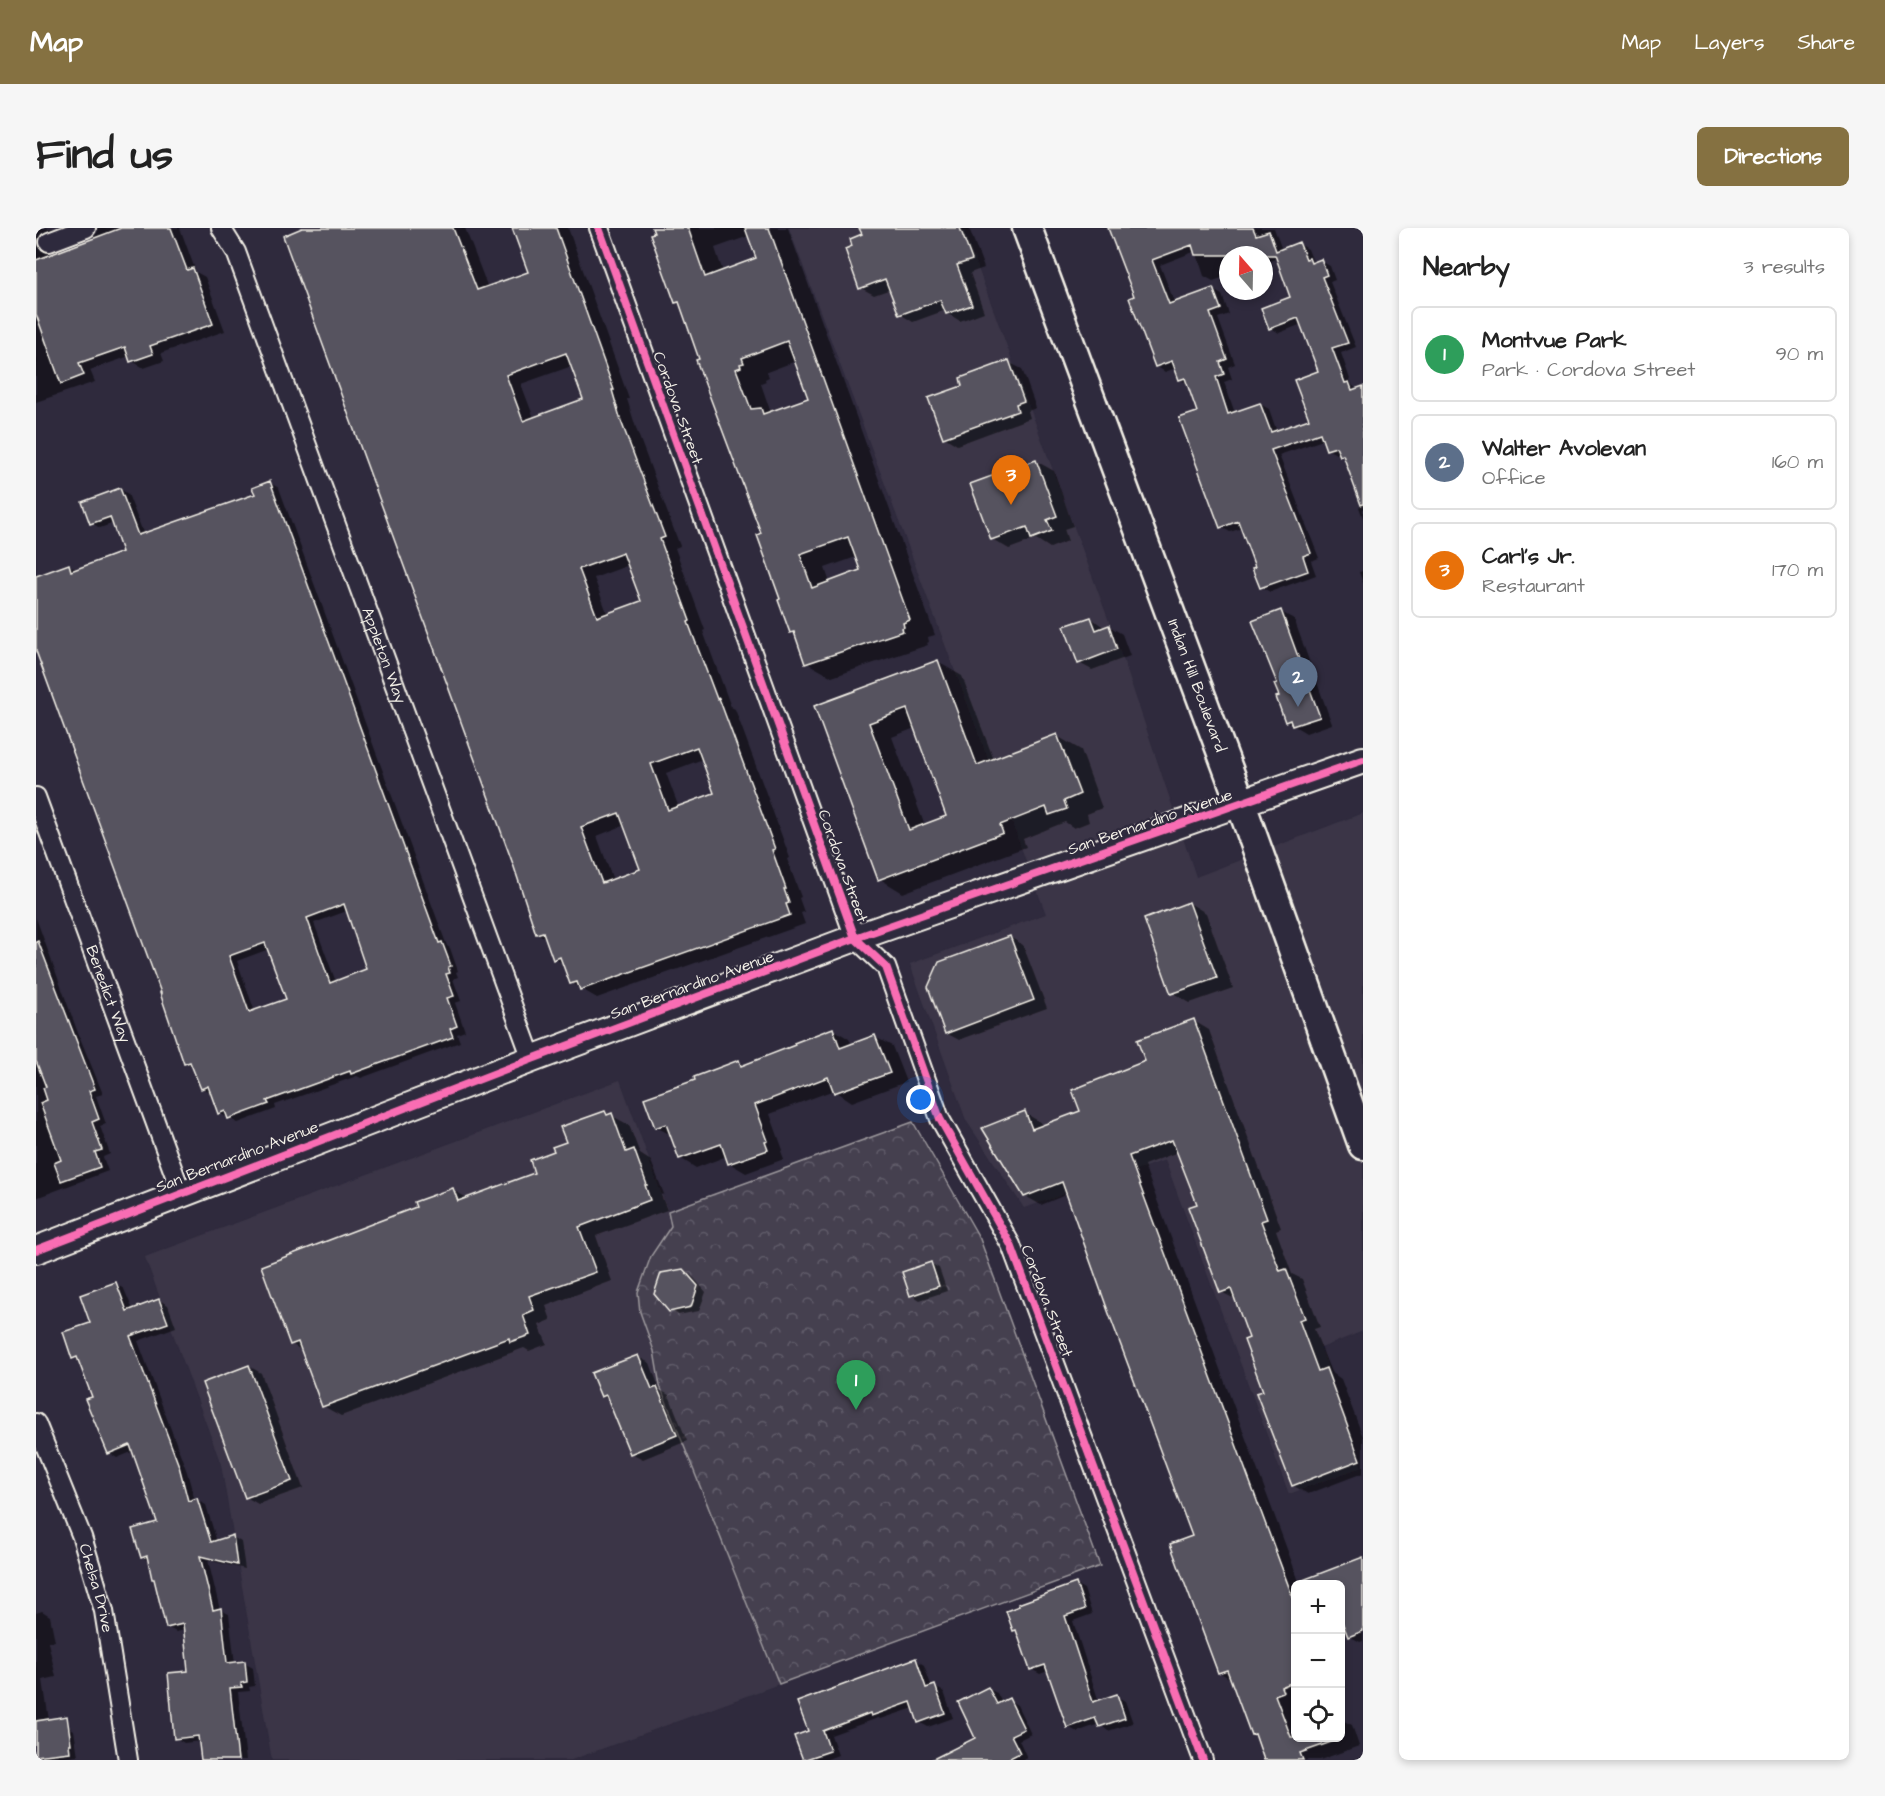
<!DOCTYPE html>
<html lang="en">
<head>
<meta charset="utf-8">
<style>
	:root { --surface:#fff; --page:#f6f6f6; --text:#222; --muted:#767676; --line:#e0e0e0; --accent:#857141 }
	body { margin:0; font-family:"Architects Daughter",sans-serif; background:var(--page); color:var(--text) }
	.controls { position:absolute; right:18px; bottom:18px; display:grid; overflow:hidden; border-radius:9px; box-shadow:0 3px 9px #0003 }
	.controls button { width:54px; height:54px; display:grid; place-items:center; padding:0; border:0; border-bottom:2px solid var(--line); background:var(--surface); color:var(--text); font:30px sans-serif }
	.compass { position:absolute; left:1183px; top:18px; width:54px; height:54px; border-radius:50%; background:var(--surface); box-shadow:0 3px 9px #0003; rotate:340deg }
	.you { position:absolute; left:885px; top:872px; width:21px; height:21px; margin:-15px; border:4px solid #fff; border-radius:50%; background:#1a73e8; box-shadow:0 0 0 9px #1a73e833 }
	.badge { display:grid; place-items:center; width:39px; height:39px; border-radius:50%; background:var(--accent); color:#fff; font-size:20px; font-weight:700 }
	.pin { position:absolute; translate:-50% -50px; filter:drop-shadow(0 2px 3px #0008) }
	.pin::after { content:''; position:absolute; top:32px; width:21px; height:18px; background:inherit; clip-path:polygon(0 0,100% 0,50% 100%) }
	.list { margin:0; padding:0; list-style:none }
	h2 { display:flex; justify-content:space-between; align-items:center; height:78px; margin:0; padding:0 24px; font-size:26px }
	h2 small { font-size:20px; font-weight:400; color:var(--muted) }
	.list li { display:grid; grid-template-columns:39px 1fr auto; gap:18px; align-items:center; box-sizing:border-box; height:96px; margin:0 12px 12px; padding:0 12px; border:2px solid var(--line); border-radius:9px }
	.list b { display:block; font-size:22px; white-space:nowrap }
	.list p { margin:0; font-size:20px; white-space:nowrap; color:var(--muted) }
	.list em { font-size:20px; font-style:normal; color:var(--muted) }
	.icon { flex:none; width:33px; height:33px; fill:none; stroke:currentColor; stroke-width:2; stroke-linecap:round; stroke-linejoin:round }
	.map { position:relative; flex:none; width:1327px; height:1532px; overflow:hidden; border-radius:9px }
	header { display:flex; align-items:center; gap:36px; box-sizing:border-box; height:84px; padding:0 30px; background:var(--accent); color:#fff }
	header strong { font-size:28px }
	nav { display:flex; gap:33px; margin-inline-start:auto; font-size:21px }
	.intro { display:flex; align-items:center; justify-content:space-between; box-sizing:border-box; height:144px; padding:0 36px }
	h1 { margin:0; font-size:42px }
	.button { padding:15px 27px; border-radius:9px; background:var(--accent); color:#fff; font-size:21px; font-weight:700 }
	main { display:flex; gap:36px; padding:0 36px }
	aside { flex:1; background:var(--surface); border-radius:9px; box-shadow:0 3px 9px #0003 }
	.map>svg:first-child { display:block }
</style>
</head>
<body>
<header>
<strong>Map</strong>
<nav><a>Map</a><a>Layers</a><a>Share</a></nav>
</header>
<div class="intro"><h1>Find us</h1><a class="button">Directions</a></div>
<main>
<div class="map">
<svg width="1327" height="1532" viewBox="0 0 1327 1532">
	<defs>
		<pattern id="park-crowns" width="20" height="18" patternUnits="userSpaceOnUse" patternTransform="scale(1.5)"><rect width="20" height="18" fill="#454050"/><path d="M2 6a3 3 0 1 1 6 0M12 15a3 3 0 1 1 6 0" fill="none" stroke="#605c69"/></pattern>
	</defs>
	<rect width="100%" height="100%" fill="#2f2a3d"/>
	<filter id="ink" filterUnits="userSpaceOnUse"><feTurbulence type="fractalNoise" baseFrequency=".0167" numOctaves="2"/><feDisplacementMap in="SourceGraphic" scale="12" xChannelSelector="R" yChannelSelector="G"/><feConvolveMatrix kernelMatrix="1 2 1 2 8 2 1 2 1" color-interpolation-filters="sRGB"/></filter>
	<g filter="url(#ink)">
		<g fill="#3b3647">
			<polygon points="753,0 927,0 1088,434 1160,649 1327,585 1327,1103 1285,1120 1326,1239 1253,1266 1129,932 988,980 930,892 874,736 1010,686"/>
			<polygon points="584,852 635,992 635,998 615,1028 605,1054 602,1064 604,1084 618,1123 624,1158 743,1456 535,1532 236,1532 185,1236 109,1029"/>
		</g>
		<polygon fill="url(#park-crowns)" stroke="#9c989c" stroke-width="1.5" points="877,894 944,1011 1064,1338 743,1456 624,1158 618,1123 604,1084 602,1064 615,1028 635,998 632,983"/>
		<g fill="#0007" fill-rule="evenodd">
			<polygon points="0,0 47,0 16,14 14,26 17,26 55,12 62,3 62,0 144,0 160,44 169,49 189,103 125,125 128,133 108,140 96,133 94,128 54,142 59,154 0,174"/>
			<path d="M271 0H429L452 60 493 45 477 0H532L593 171H591L601 203 644 318 639 320 669 402 667 403 695 479 699 481 754 630 751 631 765 669 763 670 768 684 765 685 769 696 561 770 535 755 528 736 518 730 511 711 501 705ZM536 138 549 172 498 190 485 156ZM593 337 607 374 572 387 558 350ZM667 531 680 566 643 580 630 545ZM589 597 606 642 577 652 561 608Z"/>
			<path d="M617 0H752L899 407 892 409 893 414 891 415 892 417 796 449 771 435 761 407 755 404 726 306 646 78 640 74ZM713 8 722 31 687 44 679 20ZM760 133 774 171 735 185 725 156 730 154 729 151 733 149 731 144ZM820 329 826 343 794 355 789 340Z"/>
			<polygon points="825,0 933,0 948,40 934,45 948,84 924,93 911,85 910,82 877,94 864,86 855,61 838,67 825,60 818,19 828,7"/>
			<path d="M1074 0H1238L1246 22 1263 16 1272 21 1277 34 1285 33 1294 38 1299 52 1294 54 1320 119 1305 125 1316 157 1322 162 1327 160V290L1323 279 1326 277 1309 230 1304 225 1300 226 1291 221 1287 212 1243 227 1283 330 1275 333 1280 347 1234 364 1225 359 1221 340 1206 300 1194 304 1185 299 1163 185 1152 156 1144 151 1140 140 1129 144 1120 138 1100 69ZM1160 23 1168 48 1177 53 1192 48V27H1228V35L1242 30 1256 69 1235 100 1243 105 1266 96 1283 144 1275 192 1241 204 1233 181 1224 176 1199 185 1188 154 1196 151 1192 139 1199 136 1182 90 1193 86 1186 67 1177 62 1139 76 1124 37Z"/>
			<polygon points="972,134 986,141 1000,180 992,183 994,190 921,217 908,209 928,159"/>
			<polygon points="1000,233 1018,243 1037,298 1028,301 1032,313 1014,320 1000,311 973,321 956,311"/>
			<path d="M234 255 243 260 411 718 414 720 422 743 420 744 422 749 417 751 425 773 419 775 429 803 421 806 424 814 325 850 321 848 239 877 240 881 202 895 183 885 175 865 166 860 158 840 149 835 0 418V347L32 336 41 342 88 325 78 295 64 300 56 295 84 261 92 266 108 307 221 267ZM311 683 332 742 300 754 278 695ZM233 721 252 772 219 784 201 733Z"/>
			<polygon points="1327,343 1327,355 1323,344"/>
			<polygon points="1245,384 1258,391 1296,496 1270,505 1250,493 1245,469 1243,456"/>
			<polygon points="1055,390 1069,400 1073,398 1086,406 1094,428 1056,442 1043,435"/>
			<path d="M902 434 926 448 958 532 1021 508 1045 522 1066 580 1051 586 1053 594 1038 600 1029 594 987 611 990 619 867 665 844 651 780 479ZM879 500 912 589 889 598 856 509Z"/>
			<polygon points="1153,675 1170,685 1197,760 1154,775 1137,765"/>
			<polygon points="0,690 42,805 67,866 60,868 70,896 64,898 74,926 67,929 72,943 0,970"/>
			<polygon points="974,709 987,717 1011,780 923,812 910,805"/>
			<polygon points="1158,793 1173,802 1245,1000 1240,1002 1256,1046 1266,1051 1284,1099 1278,1101 1295,1144 1305,1151 1327,1209 1327,1245 1272,1266 1256,1257 1215,1111 1201,1072 1185,1064 1162,977 1142,924 1108,937 1264,1356 1260,1356 1260,1510 1304,1510 1304,1491 1316,1497 1323,1518 1284,1532 1229,1532 1221,1509 1217,1506 1196,1452 1183,1444 1158,1309 1032,966 1005,977 989,968 989,885 1004,894 1006,899 1046,884 1111,834"/>
			<polygon points="797,801 813,811 816,817 839,809 856,818 870,854 816,874 798,862 734,886 747,922 745,923 748,931 710,945 693,935 691,928 660,940 644,930 635,907 620,899 661,853 703,834 709,838 761,818"/>
			<polygon points="569,884 593,897 604,926 615,933 628,966 625,967 631,982 560,1008 576,1053 510,1078 515,1092 503,1097 511,1116 493,1123 488,1120 305,1188 287,1178 267,1123 255,1116 381,980 417,962 433,971 500,946 519,924"/>
			<polygon points="894,1035 903,1040 911,1063 884,1072 876,1067"/>
			<polygon points="647,1043 656,1048 670,1064 663,1083 642,1087 634,1082"/>
			<polygon points="80,1056 88,1061 97,1082 123,1072 132,1077 140,1099 102,1113 151,1244 159,1273 161,1272 170,1277 181,1314 197,1309 205,1314 209,1341 172,1332 184,1382 193,1386 199,1436 208,1435 217,1440 219,1458 213,1459 214,1463 202,1464 210,1532 167,1532 164,1513 148,1515 140,1510 154,1444 149,1402 140,1404 131,1399 113,1333 106,1329 122,1295 98,1223 81,1230 73,1225 58,1169 45,1134 38,1130"/>
			<polygon points="602,1129 614,1135 624,1162 633,1167 651,1213 607,1231 595,1225 573,1172 566,1168"/>
			<polygon points="213,1138 225,1145 267,1260 222,1276 210,1269"/>
			<polygon points="1327,1330 1327,1413 1324,1414 1313,1408 1304,1384 1304,1356 1294,1356 1290,1345"/>
			<polygon points="1039,1356 1048,1361 1056,1386 1037,1393 1063,1474 1080,1468 1089,1473 1097,1495 1072,1503 1063,1496 1041,1504 1032,1499 1012,1443 1004,1446 995,1441 982,1405 978,1402"/>
			<polygon points="6,1383 14,1388 19,1413 12,1414 20,1449 7,1452 14,1499 0,1503 0,1385"/>
			<polygon points="880,1432 888,1437 896,1460 899,1459 908,1464 917,1490 892,1499 883,1494 878,1480 845,1491 842,1490 795,1507 802,1527 789,1532 769,1531 774,1504"/>
			<polygon points="952,1461 961,1465 966,1475 973,1472 981,1477 995,1506 983,1512 991,1530 987,1532 924,1532 941,1511"/>
			<polygon points="30,1497 38,1502 42,1528 0,1532 0,1516"/>
		</g>
		<g fill="#56525f" stroke="#f4f1e8" stroke-width="1.5" fill-rule="evenodd">
			<polygon points="85,0 135,0 151,42 157,40 177,96 114,118 117,126 94,134 89,119 43,135 48,147 25,156 0,86 0,32"/>
			<path d="M266 0H417L441 62 492 44 476 0H520L578 162H576L585 193 629 309 624 311 654 393 652 394 681 471 683 470 739 621 736 622 750 661H748L753 675 750 676 754 687 544 762 541 754 534 756 524 729 517 732 507 704 500 706 477 636 247 8ZM530 125 547 171 487 193 470 147ZM587 325 605 373 561 389 543 341ZM661 519 678 565 632 582 615 536ZM583 585 604 641 566 655 545 599Z"/>
			<path d="M616 0H652L669 49 720 30 709 0H733L874 392 867 395 868 399 866 400 867 403 769 436 758 404 754 405 742 372 744 371 721 307 725 305 660 132 663 131 643 74 639 75 614 6 618 5ZM751 113 772 170 727 186 725 180 715 181 700 141 705 139 704 136 708 135 706 130ZM812 309 824 342 776 360 764 326Z"/>
			<polygon points="823,0 924,0 936,32 921,37 936,77 910,86 904,72 863,87 849,51 823,61 809,21 816,18 814,11 826,6"/>
			<path d="M1072 0H1217L1220 7 1233 3 1240 23 1263 14 1270 31 1273 30 1275 35 1285 31 1291 47 1286 49 1312 115 1296 120 1309 155 1313 154 1316 162 1327 158V276L1325 277 1307 227 1304 228 1300 219 1290 222 1284 205 1235 222 1275 325 1267 328 1272 343 1224 360 1216 340 1219 339 1202 293 1184 300 1143 190 1161 184 1149 150 1143 152 1136 133 1119 139 1093 70 1098 68ZM1156 17 1159 27H1239L1254 69 1225 80 1233 101 1262 90 1282 143 1258 152 1273 191 1235 204 1224 175 1192 186 1180 149 1188 146 1184 134 1191 131 1174 85 1185 81 1177 60 1133 76 1116 32Z"/>
			<polygon points="973,132 988,173 980,176 982,183 907,210 892,170 926,158 924,150"/>
			<polygon points="1000,232 1021,288 1011,292 1016,303 995,311 991,299 955,312 934,256"/>
			<path d="M234 253 403 715 406 714 415 738 412 739 414 745 410 746 418 768 411 770 421 798 414 801 417 809 315 846 314 843 231 873 233 876 192 891 189 883 182 886 172 858 165 861 154 834 148 836 124 765H125L0 423V348L33 336 35 343 86 324 74 289 54 296 46 274 84 260 102 307 219 266 216 260ZM308 676 330 741 294 755 271 690ZM229 715 250 771 213 784 193 728Z"/>
			<polygon points="1245,382 1284,489 1256,498 1254,492 1249,494 1240,469 1243,468 1238,456 1241,455 1216,393"/>
			<polygon points="1055,389 1060,402 1073,397 1081,421 1042,436 1028,398"/>
			<path d="M902 432 941 537 1021 506 1044 566 1028 573 1031 581 1013 587 1010 579 964 597 967 605 842 652 778 478ZM871 481 910 588 873 602 833 495Z"/>
			<polygon points="1153,674 1181,750 1135,766 1108,691"/>
			<polygon points="974,708 998,772 909,806 892,759 903,734"/>
			<polygon points="2,713 59,861 53,863 63,891 56,894 66,922 59,924 64,939 25,953 18,935 25,932 4,875 11,872 7,860 10,859 0,833 0,714"/>
			<polygon points="1158,791 1231,991 1225,993 1244,1043 1250,1041 1269,1090 1263,1092 1282,1143 1290,1140 1324,1232 1256,1258 1220,1165 1227,1163 1208,1112 1213,1110 1195,1061 1184,1065 1152,979 1161,976 1136,912 1093,928 1260,1378 1260,1453 1245,1459 1247,1464 1239,1467 1255,1509 1300,1509 1301,1512 1264,1525 1267,1532 1228,1532 1219,1506 1215,1507 1191,1442 1182,1445 1134,1316 1156,1308 1072,1083 1026,954 988,969 946,900 989,883 996,901 1044,883 1036,862 1109,833 1101,812"/>
			<polygon points="797,800 804,820 839,807 854,845 798,865 792,849 719,877 732,913 729,914 732,922 692,936 685,916 643,931 630,896 619,900 608,870 659,852 658,849 703,832 705,838 759,817 758,815"/>
			<polygon points="569,883 571,887 576,885 590,924 598,921 611,957 609,957 614,972 543,999 560,1044 493,1068 498,1082 487,1087 494,1107 474,1114 473,1110 286,1179 262,1114 254,1117 225,1038 380,979 378,974 417,960 422,973 498,945 494,932 518,923 516,919 530,914 524,899"/>
			<polygon points="895,1034 903,1058 874,1068 866,1044"/>
			<polygon points="647,1041 662,1058 655,1079 633,1084 618,1066 625,1045"/>
			<polygon points="80,1054 91,1083 123,1071 132,1095 94,1108 143,1238 152,1273 161,1270 175,1314 197,1307 201,1337 164,1328 177,1382 185,1380 191,1435 209,1433 211,1454 205,1455 206,1459 194,1460 202,1532 165,1532 162,1508 138,1511 132,1445 152,1443 147,1396 130,1400 118,1351 116,1351 111,1328 105,1330 96,1301 121,1294 94,1217 72,1226 49,1171 56,1169 41,1129 36,1131 27,1104 54,1095 44,1067"/>
			<polygon points="602,1127 616,1161 621,1159 641,1207 594,1226 570,1167 565,1169 555,1145"/>
			<polygon points="213,1137 256,1253 209,1270 166,1155"/>
			<polygon points="1327,1329 1327,1403 1312,1409 1305,1391 1305,1356 1259,1356 1259,1355"/>
			<polygon points="1040,1355 1049,1381 1029,1388 1057,1474 1081,1466 1089,1490 1063,1499 1059,1490 1031,1500 1009,1437 994,1442 980,1402 977,1403 970,1383 983,1378 982,1376"/>
			<polygon points="880,1430 890,1460 899,1457 909,1485 882,1495 875,1474 835,1488 834,1485 787,1503 794,1523 767,1532 758,1508 772,1503 761,1474"/>
			<polygon points="952,1459 961,1476 973,1470 988,1501 975,1507 984,1525 970,1532 895,1532 939,1510 922,1474"/>
			<polygon points="31,1488 35,1516 33,1516 34,1524 0,1528 0,1493"/>
		</g>
		<g fill="none" stroke-linecap="round" stroke-linejoin="round">
			<defs>
				<g id="minor">
					<path id="s1" d="M185 0 200 24 496 831"/>
					<polyline points="563,0 819,710 850,739 904,891 975,1017 1167,1532"/>
					<polyline points="13,14 50,0"/>
					<path id="s2" d="M0 569 145 964"/>
					<path id="s3" d="M0 1195 46 1309 68 1383 92 1532"/>
				</g>
				<polyline id="secondary" points="0,1022 496,831 819,710 1327,532"/>
				<g id="primary">
					<path id="s4" d="M991 0 1205 576 1327 917"/>
				</g>
			</defs>
			<use href="#minor" stroke="#f4f1e8" stroke-width="22"/>
			<use href="#secondary" stroke="#f4f1e8" stroke-width="30"/>
			<use href="#primary" stroke="#f4f1e8" stroke-width="33"/>
			<use href="#minor" stroke="#2f2a3d" stroke-width="18"/>
			<use href="#secondary" stroke="#2f2a3d" stroke-width="26"/>
			<use href="#primary" stroke="#2f2a3d" stroke-width="28"/>
			<defs>
				<g id="cycleway">
					<polyline points="563,0 819,710 850,739 904,891 975,1017 1167,1532"/>
					<polyline points="0,1022 496,831 819,710 1327,532"/>
				</g>
			</defs>
			<use href="#cycleway" stroke="#2f2a3d" stroke-width="11"/>
			<use href="#cycleway" stroke="#f96db3" stroke-width="8"/>
		</g>
	</g>
	<g text-anchor="middle" dominant-baseline="central" stroke-width="4.5" stroke-linejoin="round" paint-order="stroke">
		<g font-size="16" fill="#f4f1e8" stroke="#2f2a3d">
			<text transform="translate(642 180) rotate(70)">Cordova Street</text>
			<text stroke="none"><textPath href="#s1" startOffset="458">Appleton Way</textPath></text>
			<text stroke="none"><textPath href="#s4" startOffset="488">Indian Hill Boulevard</textPath></text>
			<text transform="translate(1114 594) rotate(-19)">San Bernardino Avenue</text>
			<text transform="translate(807 638) rotate(70)">Cordova Street</text>
			<text transform="translate(656 757) rotate(-20)">San Bernardino Avenue</text>
			<text stroke="none"><textPath href="#s2" startOffset="210">Benedict Way</textPath></text>
			<text transform="translate(201 929) rotate(-21)">San Bernardino Avenue</text>
			<text transform="translate(1011 1073) rotate(69)">Cordova Street</text>
			<text stroke="none"><textPath href="#s3" startOffset="176">Chelsa Drive</textPath></text>
		</g>
	</g>
</svg>
<div class="controls">
<button>+</button>
<button>−</button>
<button><svg class="icon" aria-label="locate" viewBox="0 0 24 24"><circle cx="12" cy="12" r="6"/><path d="M12 2v4M12 18v4M2 12h4M18 12h4"/></svg></button>
</div>
<svg class="compass" viewBox="-18 -18 36 36"><path d="M0-13l5 13h-10z" fill="#e53935"/><path d="M0 13l5-13h-10z" fill="#767676"/></svg>
<div class="you"></div>
<div class="pin badge" style="left:820px;top:1182px;background:#2e9e5b">1</div>
<div class="pin badge" style="left:1262px;top:479px;background:#5c6f8a">2</div>
<div class="pin badge" style="left:975px;top:277px;background:#e8710a">3</div>
</div>
<aside>
<h2>Nearby<small>3 results</small></h2>
<ul class="list">
<li><span class="badge" style="background:#2e9e5b">1</span><div><b>Montvue Park</b><p>Park · Cordova Street</p></div><em>90 m</em></li>
<li><span class="badge" style="background:#5c6f8a">2</span><div><b>Walter Avolevan</b><p>Office</p></div><em>160 m</em></li>
<li><span class="badge" style="background:#e8710a">3</span><div><b>Carl's Jr.</b><p>Restaurant</p></div><em>170 m</em></li>
</ul>
</aside>
</main>
</body>
</html>
